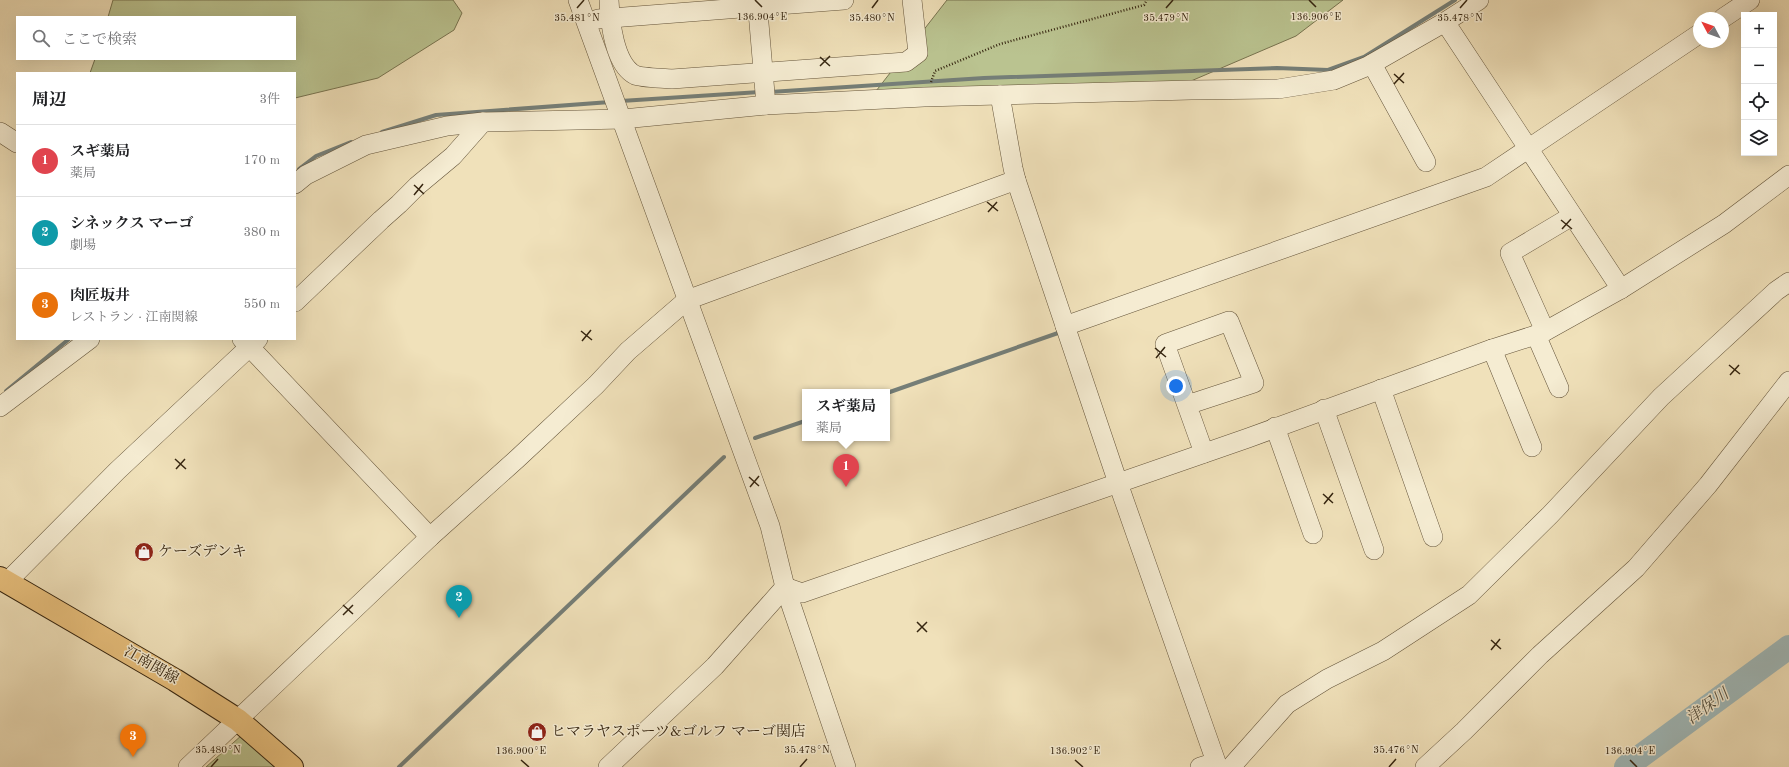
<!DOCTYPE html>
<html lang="ja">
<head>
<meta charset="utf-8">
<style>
	:root { --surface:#fff; --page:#f2f2f2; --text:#202124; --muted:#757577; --line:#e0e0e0; --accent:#8f2418 }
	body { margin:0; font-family:"Old Standard TT","Noto Serif JP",serif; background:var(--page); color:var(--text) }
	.controls { position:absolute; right:12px; top:12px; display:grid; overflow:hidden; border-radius:0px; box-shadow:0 4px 16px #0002 }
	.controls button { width:36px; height:36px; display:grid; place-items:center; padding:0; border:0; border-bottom:1px solid var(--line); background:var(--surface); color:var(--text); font:20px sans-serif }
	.compass { position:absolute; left:1693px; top:12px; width:36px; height:36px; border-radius:50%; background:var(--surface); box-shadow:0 4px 16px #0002; rotate:311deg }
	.you { position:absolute; left:1176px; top:386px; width:14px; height:14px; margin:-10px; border:3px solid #fff; border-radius:50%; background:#1a73e8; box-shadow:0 0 0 6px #1a73e833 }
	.badge { display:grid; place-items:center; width:26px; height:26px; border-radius:50%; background:var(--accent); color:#fff; font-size:13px; font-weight:700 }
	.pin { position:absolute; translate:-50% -33px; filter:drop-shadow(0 1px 2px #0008) }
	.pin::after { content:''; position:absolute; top:21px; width:14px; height:12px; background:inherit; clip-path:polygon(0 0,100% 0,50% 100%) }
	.popup { position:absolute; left:802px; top:389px; width:88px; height:52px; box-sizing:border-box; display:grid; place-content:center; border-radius:0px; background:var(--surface); filter:drop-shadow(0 1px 3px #0005); font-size:13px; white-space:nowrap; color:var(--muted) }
	.popup b { font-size:15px; color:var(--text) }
	.popup::after { content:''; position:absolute; left:50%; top:100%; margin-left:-8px; border:8px solid transparent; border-top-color:var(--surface) }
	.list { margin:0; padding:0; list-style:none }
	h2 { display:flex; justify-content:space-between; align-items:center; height:52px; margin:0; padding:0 16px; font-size:17px }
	h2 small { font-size:13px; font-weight:400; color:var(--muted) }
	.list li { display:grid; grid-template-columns:26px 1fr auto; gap:12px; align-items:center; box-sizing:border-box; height:72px; padding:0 16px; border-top:1px solid var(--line) }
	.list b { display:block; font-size:15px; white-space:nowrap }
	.list p { margin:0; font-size:13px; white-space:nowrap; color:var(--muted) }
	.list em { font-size:13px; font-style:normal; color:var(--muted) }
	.icon { flex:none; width:22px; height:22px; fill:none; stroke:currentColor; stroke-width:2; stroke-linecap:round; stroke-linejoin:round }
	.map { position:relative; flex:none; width:1789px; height:767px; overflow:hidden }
	.search { position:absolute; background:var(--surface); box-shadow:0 4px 16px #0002; left:16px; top:16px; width:280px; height:44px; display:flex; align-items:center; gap:10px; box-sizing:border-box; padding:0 14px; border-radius:0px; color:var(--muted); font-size:15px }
	.panel { position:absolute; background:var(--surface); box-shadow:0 4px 16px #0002; left:16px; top:72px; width:280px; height:268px; border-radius:0px }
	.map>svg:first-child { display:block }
</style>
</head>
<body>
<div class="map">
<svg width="1789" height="767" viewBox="0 0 1789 767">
	<rect width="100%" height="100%" fill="#f0e1ba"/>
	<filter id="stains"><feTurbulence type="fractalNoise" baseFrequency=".005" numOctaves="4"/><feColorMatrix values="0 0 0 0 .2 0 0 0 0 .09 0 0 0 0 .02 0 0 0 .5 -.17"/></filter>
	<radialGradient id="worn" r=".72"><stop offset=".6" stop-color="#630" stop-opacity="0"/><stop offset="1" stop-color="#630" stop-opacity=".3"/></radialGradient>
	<g fill="#bac390" stroke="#787450">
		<polygon points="113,0 453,0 462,13 454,30 378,78 295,98 295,73 90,73 95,59 295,59 295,17 108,17"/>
		<polygon points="947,0 1343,0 1296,36 1170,90 869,100"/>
		<polygon points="242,735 274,767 206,767"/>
	</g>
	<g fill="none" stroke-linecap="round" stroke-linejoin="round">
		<g stroke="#757e77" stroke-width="4">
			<polyline points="770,92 984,78 1277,68 1328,70 1364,57 1455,0"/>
			<polyline points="621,101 760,92"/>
			<polyline points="382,132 436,115 610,102"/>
			<polyline points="299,169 316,156 351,142"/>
			<polyline points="6,391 69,339"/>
			<polyline points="887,393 1058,333"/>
			<polyline points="755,438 805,421"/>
			<polyline points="399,767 724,457"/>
		</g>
		<polyline stroke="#a0babb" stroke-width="24" points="1626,767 1789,647"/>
		<defs>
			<g id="minor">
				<polyline points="578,0 770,526 785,587 846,767"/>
				<path d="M609 0C610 21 614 64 635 75 642 78 663 78 672 79L906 62 918 53 912 0"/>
				<polyline points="757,0 766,105"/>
				<polyline points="1723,18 1750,0"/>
				<polyline points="598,19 844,0"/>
				<polyline points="1445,22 1621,289"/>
				<polyline points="1372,64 1426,162"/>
				<polyline points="1000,95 1013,168 1016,180 1118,483 1216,762 1200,767"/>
				<polyline points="0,132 17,143"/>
				<polyline points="295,184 306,175 366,145 447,126 483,122 623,119 766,105 924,97 1191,90 1278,89 1334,80 1368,66 1445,22 1479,0"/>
				<polyline points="295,302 381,220 399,204 417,186 453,156 483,122"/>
				<polyline points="1065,326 1486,177 1699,34"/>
				<polyline points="1545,331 1510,253 1572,216"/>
				<polyline points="1536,335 1559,388"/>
				<polyline points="242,339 430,537"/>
				<polyline points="1492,349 1532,447"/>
				<polyline points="1381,389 1433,537"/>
				<polyline points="1187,405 1254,383 1229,321 1165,344 1204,453"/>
				<polyline points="0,407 90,339"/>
				<polyline points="1324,409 1374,550"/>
				<polyline points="1275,427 1313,534"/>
				<polyline points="7,582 117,471 258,339"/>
				<polyline points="785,587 802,593 1248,438 1492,349 1542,333 1621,289 1724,224 1789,175"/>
				<polyline points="188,767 430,537 518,458 596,385 628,351 687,300 1016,180"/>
				<polyline points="608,767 715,666 785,587"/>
				<polyline points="1231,767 1287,704 1327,679 1383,651 1469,595 1550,515 1661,397 1776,291 1789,282"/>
				<polyline points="1425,767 1464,731 1540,655 1636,568 1708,485 1789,381"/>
			</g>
			<polyline id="major" points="0,578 175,680 238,720 292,767"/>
		</defs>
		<use href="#minor" stroke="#64543a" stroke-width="20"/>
		<use href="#major" stroke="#352510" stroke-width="24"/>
		<polyline stroke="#352510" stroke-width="2.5" stroke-dasharray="1 2" stroke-linecap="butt" points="931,82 935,71 1000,44 1144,5 1147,0"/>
		<use href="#minor" stroke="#f5ecd2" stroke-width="19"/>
		<use href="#major" stroke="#e8c07d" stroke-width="22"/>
	</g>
	<path fill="none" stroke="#352510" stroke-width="1.5" d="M755 0 762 7M1309 0 1316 7M577 8 584 0M872 8 878 0M1166 8 1173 0M1460 8 1467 0M820 57 830 66M820 66 830 56M1394 74 1404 83M1394 84 1404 73M414 185 424 194M414 195 423 184M987 202 998 211M988 212 997 202M1561 220 1572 229M1562 229 1571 219M581 331 592 340M582 341 591 330M1155 348 1166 357M1156 358 1165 347M1729 365 1740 374M1730 375 1739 365M175 459 186 469M176 469 185 459M749 477 759 486M750 487 759 476M1323 494 1333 503M1324 504 1333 493M343 605 353 614M343 615 353 605M917 622 927 632M917 632 927 622M1491 640 1501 649M1491 650 1500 639M521 760 529 767M1075 760 1083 767M1630 760 1637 767M211 767 218 759M800 767 807 759M1389 767 1396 759"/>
	<defs>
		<symbol id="shop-disc" viewBox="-11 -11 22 22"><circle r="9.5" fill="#8f2418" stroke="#f5ecd2"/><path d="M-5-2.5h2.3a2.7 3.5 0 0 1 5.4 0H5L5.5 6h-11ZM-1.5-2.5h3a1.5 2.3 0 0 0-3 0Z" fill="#fff"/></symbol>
	</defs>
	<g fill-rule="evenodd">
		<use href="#shop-disc" x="133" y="541" width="22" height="22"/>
		<use href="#shop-disc" x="526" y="721" width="22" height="22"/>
	</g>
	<g text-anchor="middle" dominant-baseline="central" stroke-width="3" stroke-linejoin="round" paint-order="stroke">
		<g font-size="15" fill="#352510" stroke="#f5ecd2" text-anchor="start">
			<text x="158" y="552">ケーズデンキ</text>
			<text x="551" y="732">ヒマラヤスポーツ&amp;ゴルフ マーゴ関店</text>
		</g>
		<g font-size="15" fill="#352510" stroke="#f5ecd2">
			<text transform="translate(151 666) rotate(30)">江南関線</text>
		</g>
		<g font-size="16" font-style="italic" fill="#555243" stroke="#f5ecd2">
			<text transform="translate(1708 707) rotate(-36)">津保川</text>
		</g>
	</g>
	<g font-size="10" text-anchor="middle" fill="#352510" stroke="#f5ecd2" stroke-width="3" stroke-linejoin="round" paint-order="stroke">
		<text x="1316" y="20">136.906°E</text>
		<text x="762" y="20">136.904°E</text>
		<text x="577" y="21">35.481°N</text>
		<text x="872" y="21">35.480°N</text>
		<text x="1166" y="21">35.479°N</text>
		<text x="1460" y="21">35.478°N</text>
		<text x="218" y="753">35.480°N</text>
		<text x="807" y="753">35.478°N</text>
		<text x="1396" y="753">35.476°N</text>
		<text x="521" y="754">136.900°E</text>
		<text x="1075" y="754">136.902°E</text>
		<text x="1630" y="754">136.904°E</text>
	</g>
	<rect width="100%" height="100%" filter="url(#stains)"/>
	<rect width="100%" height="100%" fill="url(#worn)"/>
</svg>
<div class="controls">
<button>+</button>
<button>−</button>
<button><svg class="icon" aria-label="locate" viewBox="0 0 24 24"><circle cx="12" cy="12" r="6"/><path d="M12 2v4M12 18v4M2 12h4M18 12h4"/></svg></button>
<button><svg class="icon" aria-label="layers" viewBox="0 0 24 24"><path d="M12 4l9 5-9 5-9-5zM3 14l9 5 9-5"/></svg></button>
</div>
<svg class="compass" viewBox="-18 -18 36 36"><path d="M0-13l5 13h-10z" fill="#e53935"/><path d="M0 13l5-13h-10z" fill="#757577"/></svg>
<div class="you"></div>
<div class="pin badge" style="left:846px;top:487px;background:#e0444e">1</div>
<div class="popup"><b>スギ薬局</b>薬局</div>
<div class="pin badge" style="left:459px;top:618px;background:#0f9aa8">2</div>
<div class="pin badge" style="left:133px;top:757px;background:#e8710a">3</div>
<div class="search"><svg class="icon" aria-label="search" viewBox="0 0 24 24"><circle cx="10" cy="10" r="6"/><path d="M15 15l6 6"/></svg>ここで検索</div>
<section class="panel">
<h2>周辺<small>3件</small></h2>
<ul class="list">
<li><span class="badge" style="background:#e0444e">1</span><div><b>スギ薬局</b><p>薬局</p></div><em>170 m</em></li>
<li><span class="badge" style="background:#0f9aa8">2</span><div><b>シネックス マーゴ</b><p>劇場</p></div><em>380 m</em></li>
<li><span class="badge" style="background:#e8710a">3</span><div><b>肉匠坂井</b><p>レストラン · 江南関線</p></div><em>550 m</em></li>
</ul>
</section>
</div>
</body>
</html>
